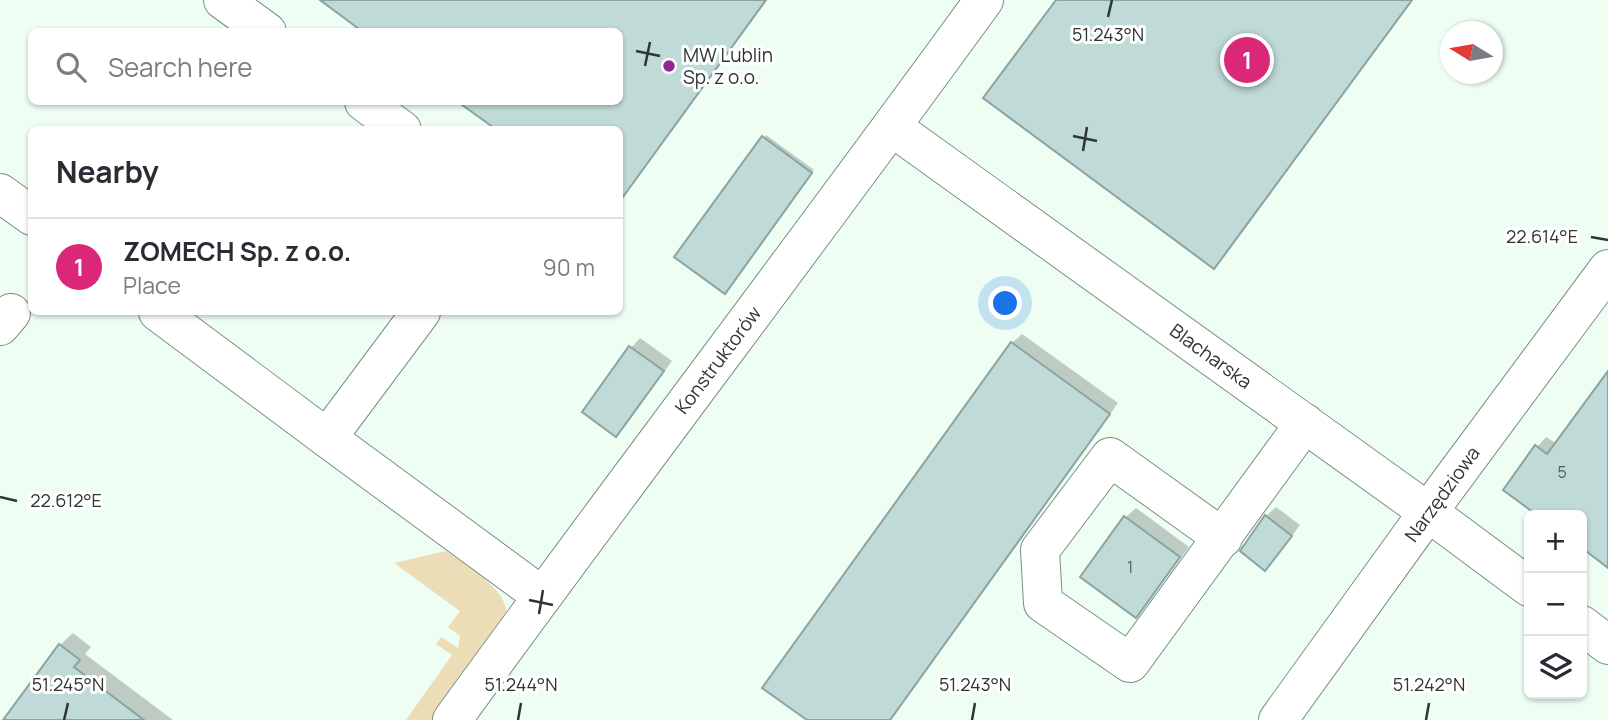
<!DOCTYPE html>
<html lang="en">
<head>
<meta charset="utf-8">
<style>
	:root { --surface:#fff; --page:#f7f7f7; --text:#2b2b33; --muted:#7c7c81; --line:#e1e1e2; --accent:#db2777 }
	body { margin:0; font-family:Manrope,sans-serif; background:var(--page); color:var(--text) }
	.controls { position:absolute; right:21px; bottom:21px; display:grid; overflow:hidden; border-radius:10px; box-shadow:0 2px 5px #0004 }
	.controls button { width:63px; height:63px; display:grid; place-items:center; padding:0; border:0; border-bottom:2px solid var(--line); background:var(--surface); color:var(--text); font:35px sans-serif }
	.compass { position:absolute; left:1440px; top:21px; width:63px; height:63px; border-radius:50%; background:var(--surface); box-shadow:0 2px 5px #0004; rotate:281deg }
	.you { position:absolute; left:1006px; top:304px; width:24px; height:24px; margin:-18px; border:5px solid #fff; border-radius:50%; background:#1a73e8; box-shadow:0 0 0 10px #1a73e833 }
	.badge { display:grid; place-items:center; width:46px; height:46px; border-radius:50%; background:var(--accent); color:#fff; font-size:23px; font-weight:700 }
	.pin { position:absolute; translate:-50% -50%; border:4px solid #fff; box-shadow:0 2px 7px #0006 }
	.list { margin:0; padding:0; list-style:none }
	h2 { display:flex; justify-content:space-between; align-items:center; height:91px; margin:0; padding:0 28px; font-size:30px }
	h2 small { font-size:23px; font-weight:400; color:var(--muted) }
	.list li { display:grid; grid-template-columns:46px 1fr auto; gap:21px; align-items:center; box-sizing:border-box; height:98px; padding:0 28px; border-top:2px solid var(--line) }
	.list b { display:block; font-size:26px; white-space:nowrap }
	.list p { margin:0; font-size:23px; white-space:nowrap; color:var(--muted) }
	.list em { font-size:23px; font-style:normal; color:var(--muted) }
	.icon { flex:none; width:38px; height:38px; fill:none; stroke:currentColor; stroke-width:2; stroke-linecap:round; stroke-linejoin:round }
	.map { position:relative; flex:none; width:1608px; height:720px; overflow:hidden }
	.search { position:absolute; background:var(--surface); box-shadow:0 2px 5px #0004; left:28px; top:28px; width:595px; height:77px; display:flex; align-items:center; gap:18px; box-sizing:border-box; padding:0 24px; border-radius:10px; color:var(--muted); font-size:26px }
	.panel { position:absolute; background:var(--surface); box-shadow:0 2px 5px #0004; left:28px; top:126px; width:595px; height:189px; border-radius:10px }
	.map>svg:first-child { display:block }
</style>
</head>
<body>
<div class="map">
<svg width="1608" height="720" viewBox="0 0 1608 720">
	<rect width="100%" height="100%" fill="#eefef3"/>
	<path fill="#edddb6" d="M446 551C465 565 515 593 505 619L431 720H406L452 655 436 644 441 637 458 648 460 636 448 627 460 611 394 563Z"/>
	<g fill="#0003">
		<polygon points="323,0 767,0 620,202 620,130 500,130 461,102 620,102 620,32"/>
		<polygon points="1058,0 1413,0 1224,257 1214,267"/>
		<polygon points="766,135 814,170 728,288 764,138"/>
		<polygon points="1022,334 1118,403 891,720 810,720 1012,343"/>
		<polygon points="640,338 672,361 626,425 616,435 631,348"/>
		<polygon points="1608,374 1608,566 1582,546 1582,515 1540,515 1505,490 1537,447 1546,437 1557,444"/>
		<polygon points="1276,507 1300,525 1275,559 1265,568 1266,516"/>
		<polygon points="1136,508 1189,547 1145,606 1136,616 1126,517"/>
		<polygon points="73,633 91,647 85,654 173,720 5,720 60,645"/>
	</g>
	<g fill="#c0dad8" stroke="#8ba4a2" stroke-width="2">
		<polygon points="320,0 766,0 620,201 620,130 497,130 458,102 620,102 620,32 363,32"/>
		<polygon points="1056,0 1412,0 1214,269 983,98"/>
		<polygon points="762,136 812,173 725,294 674,257"/>
		<polygon points="1011,342 1110,414 890,720 807,720 762,688"/>
		<polygon points="629,346 664,371 616,437 582,412"/>
		<polygon points="1608,371 1608,568 1582,548 1582,515 1537,515 1503,490 1535,445 1547,454"/>
		<polygon points="1265,515 1292,536 1265,571 1240,551"/>
		<polygon points="1124,516 1180,557 1136,618 1080,577"/>
		<polygon points="59,644 80,660 74,667 144,720 3,720"/>
	</g>
	<g fill="none" stroke-linecap="round" stroke-linejoin="round">
		<defs>
			<g id="minor">
				<polyline points="223,0 267,32"/>
				<polyline points="364,102 402,130"/>
				<polyline points="892,127 1428,512 1529,587"/>
				<polyline points="0,193 32,216"/>
				<polyline points="158,312 327,438 542,596"/>
				<polyline points="0,326 11,313"/>
				<polyline points="327,438 421,312"/>
				<polyline points="1223,538 1110,457 1040,550 1043,603 1130,663 1305,423"/>
				<polyline points="1582,625 1608,645"/>
				<path d="M452 720C627 479 809 241 984 0"/>
				<polyline points="1278,720 1428,512 1608,269"/>
			</g>
		</defs>
		<use href="#minor" stroke="#7c8f83" stroke-width="40"/>
		<use href="#minor" stroke="#fff" stroke-width="38"/>
	</g>
	<path fill="none" stroke="#2e3631" stroke-width="2.5" d="M1108 17 1112 0M636 51 660 56M645 66 650 42M1073 136 1097 141M1083 151 1087 127M1591 237 1608 240M0 497 17 501M529 600 553 605M539 614 543 590M64 720 68 703M518 720 521 703M972 720 975 703M1426 720 1429 703"/>
	<circle fill="#8e298f" stroke="#fff" stroke-width="2.5" cx="669" cy="66" r="7"/>
	<g text-anchor="middle" dominant-baseline="central" stroke-width="6" stroke-linejoin="round" paint-order="stroke">
		<g font-size="16" fill="#525f5b">
			<text x="1562" y="472">5</text>
			<text x="1130" y="567">1</text>
		</g>
		<g font-size="19" fill="#2e3631" stroke="#fff" text-anchor="start">
			<text x="683" y="55">MW Lublin<tspan x="683" dy="22">Sp. z o.o.</tspan></text>
		</g>
		<g font-size="19" fill="#2e3631" stroke="#fff">
			<text transform="translate(1211 356) rotate(36)">Blacharska</text>
			<text transform="translate(718 360) rotate(-53)">Konstruktorów</text>
			<text transform="translate(1442 494) rotate(-54)">Narzędziowa</text>
		</g>
	</g>
	<g font-size="18" text-anchor="middle" fill="#2e3631" stroke="#fff" stroke-width="6" stroke-linejoin="round" paint-order="stroke">
		<text x="1108" y="41">51.243°N</text>
		<text x="1542" y="243">22.614°E</text>
		<text x="66" y="507">22.612°E</text>
		<text x="68" y="691">51.245°N</text>
		<text x="521" y="691">51.244°N</text>
		<text x="975" y="691">51.243°N</text>
		<text x="1429" y="691">51.242°N</text>
	</g>
</svg>
<div class="controls">
<button>+</button>
<button>−</button>
<button><svg class="icon" aria-label="layers" viewBox="0 0 24 24"><path d="M12 4l9 5-9 5-9-5zM3 14l9 5 9-5"/></svg></button>
</div>
<svg class="compass" viewBox="-18 -18 36 36"><path d="M0-13l5 13h-10z" fill="#e53935"/><path d="M0 13l5-13h-10z" fill="#7c7c81"/></svg>
<div class="you"></div>
<div class="pin badge" style="left:1247px;top:60px">1</div>
<div class="search"><svg class="icon" aria-label="search" viewBox="0 0 24 24"><circle cx="10" cy="10" r="6"/><path d="M15 15l6 6"/></svg>Search here</div>
<section class="panel">
<h2>Nearby<small></small></h2>
<ul class="list">
<li><span class="badge">1</span><div><b>ZOMECH Sp. z o.o.</b><p>Place</p></div><em>90 m</em></li>
</ul>
</section>
</div>
</body>
</html>
